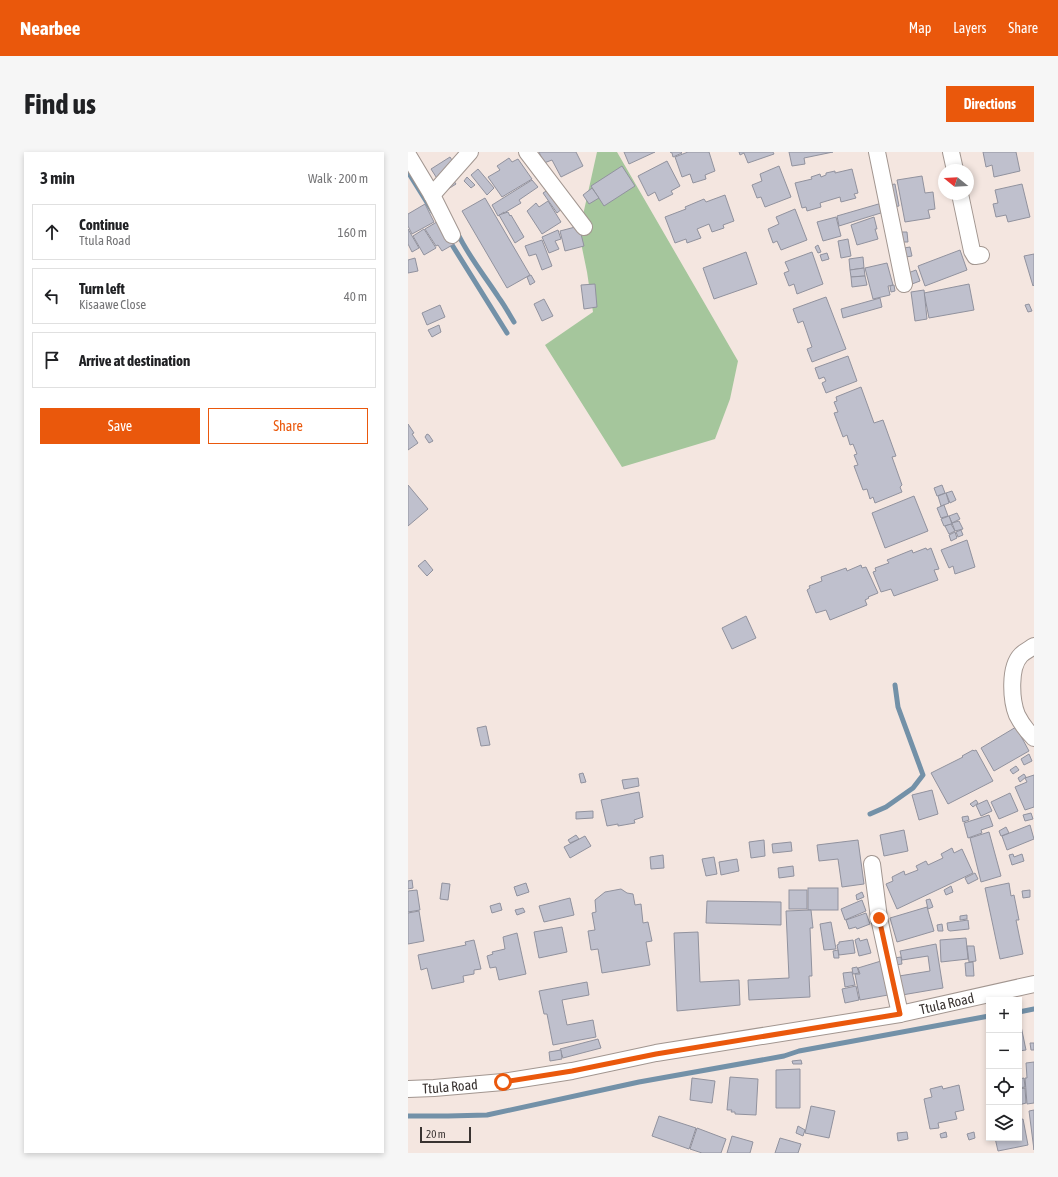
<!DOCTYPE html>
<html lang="en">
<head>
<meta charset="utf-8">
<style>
	:root { --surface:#fff; --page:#f6f6f6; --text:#202124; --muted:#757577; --line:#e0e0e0; --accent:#ea580c }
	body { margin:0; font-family:"Asap Condensed",sans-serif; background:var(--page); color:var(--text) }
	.controls { position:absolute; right:12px; bottom:12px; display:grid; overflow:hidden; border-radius:0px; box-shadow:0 2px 6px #0003 }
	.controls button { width:36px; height:36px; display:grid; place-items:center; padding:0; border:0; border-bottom:1px solid var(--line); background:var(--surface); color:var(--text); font:20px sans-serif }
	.compass { position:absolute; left:530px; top:12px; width:36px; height:36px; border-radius:50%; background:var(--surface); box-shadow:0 2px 6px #0003; rotate:288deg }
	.scale { position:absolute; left:12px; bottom:10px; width:51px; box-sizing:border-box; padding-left:4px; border:2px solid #393331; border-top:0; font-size:11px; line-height:14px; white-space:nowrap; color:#393331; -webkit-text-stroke:3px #f4e6e0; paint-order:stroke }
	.stop { position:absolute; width:12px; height:12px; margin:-9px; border:3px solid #ea580c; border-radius:50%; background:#fff }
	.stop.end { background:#ea580c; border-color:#fff; box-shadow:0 1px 4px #0008 }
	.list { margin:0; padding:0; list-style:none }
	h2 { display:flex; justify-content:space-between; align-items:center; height:52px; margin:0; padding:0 16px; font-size:17px }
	h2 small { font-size:13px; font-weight:400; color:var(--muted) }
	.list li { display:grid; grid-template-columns:26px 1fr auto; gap:12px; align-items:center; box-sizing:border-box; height:56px; margin:0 8px 8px; padding:0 8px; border:1px solid var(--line); border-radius:0px }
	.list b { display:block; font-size:15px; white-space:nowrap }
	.list p { margin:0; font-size:13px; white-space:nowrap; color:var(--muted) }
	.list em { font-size:13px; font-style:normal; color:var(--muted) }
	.actions { display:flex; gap:8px; padding:12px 16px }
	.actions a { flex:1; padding:9px 0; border:1px solid var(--accent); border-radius:0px; text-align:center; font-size:14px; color:var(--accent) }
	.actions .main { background:var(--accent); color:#fff }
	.icon { flex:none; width:22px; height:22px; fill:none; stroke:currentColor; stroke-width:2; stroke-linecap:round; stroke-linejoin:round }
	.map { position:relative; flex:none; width:626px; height:1001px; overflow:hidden; border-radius:0px }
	header { display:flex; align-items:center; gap:24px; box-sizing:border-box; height:56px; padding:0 20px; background:var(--accent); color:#fff }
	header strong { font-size:19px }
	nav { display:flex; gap:22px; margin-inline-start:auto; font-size:14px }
	.intro { display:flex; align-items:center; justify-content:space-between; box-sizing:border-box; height:96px; padding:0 24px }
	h1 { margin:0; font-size:28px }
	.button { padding:10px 18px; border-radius:0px; background:var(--accent); color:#fff; font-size:14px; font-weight:700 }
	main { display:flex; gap:24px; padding:0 24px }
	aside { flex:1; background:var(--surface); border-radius:0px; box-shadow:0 2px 6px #0003 }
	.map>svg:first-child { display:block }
</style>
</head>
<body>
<header>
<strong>Nearbee</strong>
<nav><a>Map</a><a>Layers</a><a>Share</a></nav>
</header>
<div class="intro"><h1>Find us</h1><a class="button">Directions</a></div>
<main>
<aside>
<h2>3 min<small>Walk · 200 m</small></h2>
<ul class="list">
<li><svg class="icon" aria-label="ahead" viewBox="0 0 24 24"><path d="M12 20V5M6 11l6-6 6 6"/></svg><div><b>Continue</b><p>Ttula Road</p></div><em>160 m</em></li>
<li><svg class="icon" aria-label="left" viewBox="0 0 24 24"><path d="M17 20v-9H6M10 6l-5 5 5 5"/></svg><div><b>Turn left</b><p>Kisaawe Close</p></div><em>40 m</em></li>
<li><svg class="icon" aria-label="arrive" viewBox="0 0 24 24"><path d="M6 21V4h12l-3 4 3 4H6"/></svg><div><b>Arrive at destination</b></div></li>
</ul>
<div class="actions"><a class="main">Save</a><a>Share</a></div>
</aside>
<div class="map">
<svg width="626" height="1001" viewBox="0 0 626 1001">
	<rect width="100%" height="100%" fill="#f4e6e0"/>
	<polygon fill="#a5c69c" points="189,0 209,0 330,209 322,247 307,287 214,315 137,193 185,160 179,120 171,81"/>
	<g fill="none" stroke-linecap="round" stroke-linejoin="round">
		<g stroke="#7391a8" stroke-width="5">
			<polyline points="0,20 25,60"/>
			<path d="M49 80C60 104 77 124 91 146 97 154 101 162 106 170"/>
			<polyline points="41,88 99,181"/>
			<polyline points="462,662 478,655 505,636 515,623 490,555 487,533"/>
			<polyline points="611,860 626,857"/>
			<polyline points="0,964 40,964 79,963 231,930 376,904 391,899 581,864"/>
		</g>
	</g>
	<g fill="#bfc0cd" stroke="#91929e">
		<polygon points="131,0 168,0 175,14 153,25 144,8 136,11"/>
		<polygon points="216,0 247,0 221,12"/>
		<polygon points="262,0 273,0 274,1 265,5 264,1"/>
		<polygon points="280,0 301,0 307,19 297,23 298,27 285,31 282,22 274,25 267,5"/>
		<polygon points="331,0 365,0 366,2 340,11 336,1 332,3"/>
		<polygon points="381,0 425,0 396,6 397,12 384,14"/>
		<polygon points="575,0 608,0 612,19 586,25 584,13 578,15"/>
		<polygon points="42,5 51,19 43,25 48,32 37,39 23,17"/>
		<polygon points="101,6 104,10 110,7 124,27 94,45 80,25 92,18 89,14"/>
		<polygon points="259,9 272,34 263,39 265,42 251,49 247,40 240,44 230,24"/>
		<polygon points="214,14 227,34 196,54 183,34"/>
		<polygon points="371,14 383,45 357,55 353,45 349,46 344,33 354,29 352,22"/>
		<polygon points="70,17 86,36 79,43 63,23"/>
		<polygon points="444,17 450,41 446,42 448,46 433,50 432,45 412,51 413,55 399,59 398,55 394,56 387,31 404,27 403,25 412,22 413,25 418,23 418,21 427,19 427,21"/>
		<polygon points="514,24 517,41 525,40 527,57 520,58 522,66 497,70 489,28"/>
		<polygon points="59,25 67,33 63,36 56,29"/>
		<polygon points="124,28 130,35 111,48 113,51 96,61 96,60 90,64 84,53"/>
		<polygon points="487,32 491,54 485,55 481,33"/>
		<polygon points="614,32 622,65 600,70 598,63 588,65 585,52 590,51 587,38"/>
		<polygon points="143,36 156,55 149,61 135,41"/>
		<polygon points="184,36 191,46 181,52 175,43"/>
		<polygon points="317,43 326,69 315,73 316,76 304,80 301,72 289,77 293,86 279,91 278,87 267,91 257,65 278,57 277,55 296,47 298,50"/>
		<polygon points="77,46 122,123 99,136 54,59"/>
		<polygon points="140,49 153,70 134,82 119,59 128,51 131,55"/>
		<polygon points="474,51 476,60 431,74 429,64"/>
		<polygon points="17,52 26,70 4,82 0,74 0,62"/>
		<polygon points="387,57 399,88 373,98 369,89 365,91 360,77 371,72 368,65"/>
		<polygon points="100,60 102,64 103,63 116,85 107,91 91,63"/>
		<polygon points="428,65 433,84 415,89 409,70"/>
		<polygon points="466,65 469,77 467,77 470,87 449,93 443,73"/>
		<polygon points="32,68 46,92 34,99 30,93 28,94 17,77"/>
		<polygon points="171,74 176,94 157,99 152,79"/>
		<polygon points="0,77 11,96 4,100 0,92"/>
		<polygon points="16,77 28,96 16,103 5,84"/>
		<polygon points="150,78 153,87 147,89 151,97 141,101 134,85"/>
		<polygon points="492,80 499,80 500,90 493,90"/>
		<polygon points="440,87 443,104 433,106 430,89"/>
		<polygon points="134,88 144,114 134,118 128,102 121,104 117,94"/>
		<polygon points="410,93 413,100 410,101 407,95"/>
		<polygon points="502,95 504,104 498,105 496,96"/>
		<polygon points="552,98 559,118 517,134 510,114"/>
		<polygon points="338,100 349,132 306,147 295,116"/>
		<polygon points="404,100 415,132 389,142 386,132 381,134 376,121 381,119 377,110"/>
		<polygon points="419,101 421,107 414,109 412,103"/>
		<polygon points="626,102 626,133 625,134 616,104"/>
		<polygon points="455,105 456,116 442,118 441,107"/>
		<polygon points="7,106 10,119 0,121 0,108"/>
		<polygon points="479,111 485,133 480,134 482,143 465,147 457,116"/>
		<polygon points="456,116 457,124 443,125 442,118"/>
		<polygon points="508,118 512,129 504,132 500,121"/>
		<polygon points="123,123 127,130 122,133 119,125"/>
		<polygon points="457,124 459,133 444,135 443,125"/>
		<polygon points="187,132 189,155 176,157 173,133"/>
		<polygon points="561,132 566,158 521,166 516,141"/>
		<polygon points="486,133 487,139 483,140 482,134"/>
		<polygon points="516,138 519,167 507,169 503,140"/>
		<polygon points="418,145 438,197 404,210 399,197 404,195 395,169 390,171 385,157"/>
		<polygon points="472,146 474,155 435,166 433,157"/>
		<polygon points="136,147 145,164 134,169 126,152"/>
		<polygon points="621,152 624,159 620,160 617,153"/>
		<polygon points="32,153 37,165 19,173 14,161"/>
		<polygon points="31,173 33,180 24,185 20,178"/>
		<polygon points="440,204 449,229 418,241 414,231 418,229 416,225 411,227 407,216"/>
		<polygon points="453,235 466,271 475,268 488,304 484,305 494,333 492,335 494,340 467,351 465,345 462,347 459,337 455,338 446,314 450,313 446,303 449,302 445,292 442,293 439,283 435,285 426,261 430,260 426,250 429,249 428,245"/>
		<polygon points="0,272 6,281 4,282 10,291 0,298"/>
		<polygon points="19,282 21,283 25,289 21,291 17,285"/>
		<polygon points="0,333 20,357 0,374"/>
		<polygon points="534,333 537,341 529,344 526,336"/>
		<polygon points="544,339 548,348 542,351 538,341"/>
		<polygon points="538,341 541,351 533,354 530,344"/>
		<polygon points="506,344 520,379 477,396 464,361"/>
		<polygon points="536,353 540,364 533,366 529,356"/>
		<polygon points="549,361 552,367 544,371 541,364"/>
		<polygon points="541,364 544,372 536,374 533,367"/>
		<polygon points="551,369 555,377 547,379 544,371"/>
		<polygon points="543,372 547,379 541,382 537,374"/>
		<polygon points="553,378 555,383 550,385 548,380"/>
		<polygon points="547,380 549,386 543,389 541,383"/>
		<polygon points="559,388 567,415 547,422 545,414 541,416 533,398"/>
		<polygon points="518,396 519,398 523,396 531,417 526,418 530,428 486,444 483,437 473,440 465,420 468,419 467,416 481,411 479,408 504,398 505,401"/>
		<polygon points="17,408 25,418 19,424 10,414"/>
		<polygon points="453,413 454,416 458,415 470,441 460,445 461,446 457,448 459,453 422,468 418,458 408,461 399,438 402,436 401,434 414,429 413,425 438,416 439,419"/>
		<polygon points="338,464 348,486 324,497 314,476"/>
		<polygon points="78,574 82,593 73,594 69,576"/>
		<polygon points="608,575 621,599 586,619 573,596"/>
		<polygon points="565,598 566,599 568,598 585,629 540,652 523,621 555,605 554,604"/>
		<polygon points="621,602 624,609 616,613 613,607"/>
		<polygon points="608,614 611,618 605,622 602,618"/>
		<polygon points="175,621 178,630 173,631 171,622"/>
		<polygon points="616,622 618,625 612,630 610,626"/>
		<polygon points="626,623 626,655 617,658 607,635 619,630 617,626"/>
		<polygon points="230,626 231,634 216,637 214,628"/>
		<polygon points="524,638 530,662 511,668 504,643"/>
		<polygon points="231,640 235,665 226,668 227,671 210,674 210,672 199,674 193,648"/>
		<polygon points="602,641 610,659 591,667 583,650"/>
		<polygon points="568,648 570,651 565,655 562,652"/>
		<polygon points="579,648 584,659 573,664 568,653"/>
		<polygon points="185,659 185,666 168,667 168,660"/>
		<polygon points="623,661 625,667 617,669 615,663"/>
		<polygon points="581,663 585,674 573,678 574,681 560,686 556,671"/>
		<polygon points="560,664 561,668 555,670 554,665"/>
		<polygon points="622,673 626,687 599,698 594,684"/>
		<polygon points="598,675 601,681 593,684 591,679"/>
		<polygon points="496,678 500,699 476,704 472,683"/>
		<polygon points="581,680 593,724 573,730 562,686"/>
		<polygon points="168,683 171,687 162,691 160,688"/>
		<polygon points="177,684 183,694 162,706 156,695"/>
		<polygon points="356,688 357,704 343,706 341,690"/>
		<polygon points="450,688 456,732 434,735 430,707 411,709 409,693"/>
		<polygon points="383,690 384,699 365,701 364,692"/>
		<polygon points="544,696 546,701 554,697 565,721 489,757 478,732 485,729 484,725 496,719 497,723 510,718 508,714 518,709 520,713 535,706 533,702"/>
		<polygon points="605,702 606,705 614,702 616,709 604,713 601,703"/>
		<polygon points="255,703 256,716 243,717 242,705"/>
		<polygon points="306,705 309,722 298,724 294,707"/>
		<polygon points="329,707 331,719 313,723 311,710"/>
		<polygon points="385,714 386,724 371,726 370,716"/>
		<polygon points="567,721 570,727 560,732 557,726"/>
		<polygon points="4,728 5,736 0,737 0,729"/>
		<polygon points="34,731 42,732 40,748 32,747"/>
		<polygon points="118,731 121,740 109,744 106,735"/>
		<polygon points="601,731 603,744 606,743 611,768 608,768 615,802 592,807 577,736"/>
		<polygon points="543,734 545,740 538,743 536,738"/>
		<rect x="400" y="736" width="30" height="22"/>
		<polygon points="213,737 219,741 225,742 227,753 233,752 235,771 240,770 244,789 238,790 242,813 194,821 190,797 183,798 180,779 187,778 184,761 188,760 187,748 197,740"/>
		<polygon points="9,738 12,758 0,760 0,739"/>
		<rect x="381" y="738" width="18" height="19"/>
		<polygon points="622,738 622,745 615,746 614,739"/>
		<polygon points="454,740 456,745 449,748 448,743"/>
		<polygon points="162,746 166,763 136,770 131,754"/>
		<polygon points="522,747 525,755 520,757 518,748"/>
		<polygon points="454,748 458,759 437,768 433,757"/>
		<polygon points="299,749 373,750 373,773 298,771"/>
		<polygon points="92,751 94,758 84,761 82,754"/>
		<polygon points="519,755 526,779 489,790 482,766"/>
		<polygon points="115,756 117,760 109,763 107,758"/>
		<polygon points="403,758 405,776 402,776 404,824 401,824 402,845 341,848 340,828 381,826 378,759"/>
		<polygon points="11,759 16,789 0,792 0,761"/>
		<polygon points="458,761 462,772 449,777 448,775 441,777 438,768"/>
		<polygon points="559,763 559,767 552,768 552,764"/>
		<polygon points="560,768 561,777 542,779 540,778 539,771"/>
		<polygon points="423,770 428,797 416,798 412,772"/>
		<polygon points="534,772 535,779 530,779 529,773"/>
		<polygon points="154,775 159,800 131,806 126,780"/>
		<polygon points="290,780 292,830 331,828 332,853 269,859 266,781"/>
		<polygon points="109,781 118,822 91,828 88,815 82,816 79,804 85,802 84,800 97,797 95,785"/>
		<polygon points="451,786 452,789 459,787 463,801 451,804 447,788"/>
		<polygon points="558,786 560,807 533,810 532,788"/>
		<polygon points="66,788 73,817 66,818 66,822 55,824 56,830 24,837 19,816 13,818 10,803 58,793 57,790"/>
		<polygon points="445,788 447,801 431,803 429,793 431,792 431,790"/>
		<polygon points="528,792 535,836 494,843 491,824 522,819 520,804 494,808 492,799"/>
		<polygon points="559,794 566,794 568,809 561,810"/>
		<polygon points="430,798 431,806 426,806 425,799"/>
		<polygon points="493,805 494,812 487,813 486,806"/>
		<polygon points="473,809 480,843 452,848 447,822 452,822 450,816"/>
		<polygon points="565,810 566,824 558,824 557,811"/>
		<polygon points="449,815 451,821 445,822 444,816"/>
		<polygon points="444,820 447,833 437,835 435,821"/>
		<polygon points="179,830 181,843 154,848 159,873 185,868 188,885 145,893 139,862 136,862 131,839"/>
		<polygon points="448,834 451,848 437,851 434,837"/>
		<polygon points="611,874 613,874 618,898 611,899"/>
		<polygon points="190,887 193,896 155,906 152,897"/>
		<polygon points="622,891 626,891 626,898 623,898"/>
		<polygon points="153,898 154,907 142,909 141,900"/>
		<polygon points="393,908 394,912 385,912 384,909"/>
		<polygon points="626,910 626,951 619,952 617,926 619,926 618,911"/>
		<polygon points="392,917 392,956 368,956 368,918"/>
		<polygon points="322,925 350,927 348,963 327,962 327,960 323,960 324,958 319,958"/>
		<polygon points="284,926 307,929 304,951 282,948"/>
		<polygon points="616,926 617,935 611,936 611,927"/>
		<polygon points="551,933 556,958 547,960 549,967 530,971 531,976 522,977 516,947 524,945 522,937 534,934 535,937"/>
		<polygon points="617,936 618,951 611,953 611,937"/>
		<polygon points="403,954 427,959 421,986 397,981"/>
		<polygon points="626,958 626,998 621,959"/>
		<polygon points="251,964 288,976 281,997 244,984"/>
		<polygon points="615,967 620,993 590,999 587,986 611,986 611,968"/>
		<polygon points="390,974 397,978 395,984 388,981"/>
		<polygon points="289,976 318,987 313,1001 294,1001 282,997"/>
		<polygon points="499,980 500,987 490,989 489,981"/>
		<polygon points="538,980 539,985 533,986 532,982"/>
		<polygon points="566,980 567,986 561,988 559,982"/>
		<polygon points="324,984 345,990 342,1001 319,1001"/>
		<polygon points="372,986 393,992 390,1001 367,1001"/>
	</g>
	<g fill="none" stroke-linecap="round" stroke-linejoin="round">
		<defs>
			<g id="street">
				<polyline points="119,0 176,75"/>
				<polyline points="469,0 496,132"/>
				<polyline points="543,0 547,18"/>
				<polyline points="0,3 24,43 44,83"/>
				<polyline points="552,42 564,99 567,104 573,103"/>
				<polyline points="24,43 62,0"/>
				<path d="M626 494C622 497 617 499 613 503 601 515 603 548 609 563 613 571 620 580 626 586"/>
				<polyline points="464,712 471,766 492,862"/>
				<path id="s1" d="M0 937 26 936 95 930 164 919 248 901 492 862 626 832"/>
			</g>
		</defs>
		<use href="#street" stroke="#a29690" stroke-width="18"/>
		<use href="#street" stroke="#fff" stroke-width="16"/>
	</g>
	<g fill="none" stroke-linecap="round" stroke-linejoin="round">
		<polyline stroke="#ea580c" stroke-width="5" points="95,930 164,919 248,902 492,862 471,766"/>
	</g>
	<g text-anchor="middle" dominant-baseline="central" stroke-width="3" stroke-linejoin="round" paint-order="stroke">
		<g font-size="14" fill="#393331" stroke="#f4e6e0">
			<text stroke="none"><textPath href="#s1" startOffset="546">Ttula Road</textPath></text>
			<text stroke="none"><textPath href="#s1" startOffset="42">Ttula Road</textPath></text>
		</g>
	</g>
</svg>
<div class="controls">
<button>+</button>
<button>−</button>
<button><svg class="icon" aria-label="locate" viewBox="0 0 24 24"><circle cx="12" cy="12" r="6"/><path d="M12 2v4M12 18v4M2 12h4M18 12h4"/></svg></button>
<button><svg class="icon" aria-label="layers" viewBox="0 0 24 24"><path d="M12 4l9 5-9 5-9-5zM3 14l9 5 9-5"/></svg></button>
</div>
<svg class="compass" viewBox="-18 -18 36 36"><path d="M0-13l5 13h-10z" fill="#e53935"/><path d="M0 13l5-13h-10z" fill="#757577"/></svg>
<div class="scale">20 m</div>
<div class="stop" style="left:95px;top:930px"></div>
<div class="stop end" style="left:471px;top:766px"></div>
</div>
</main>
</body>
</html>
